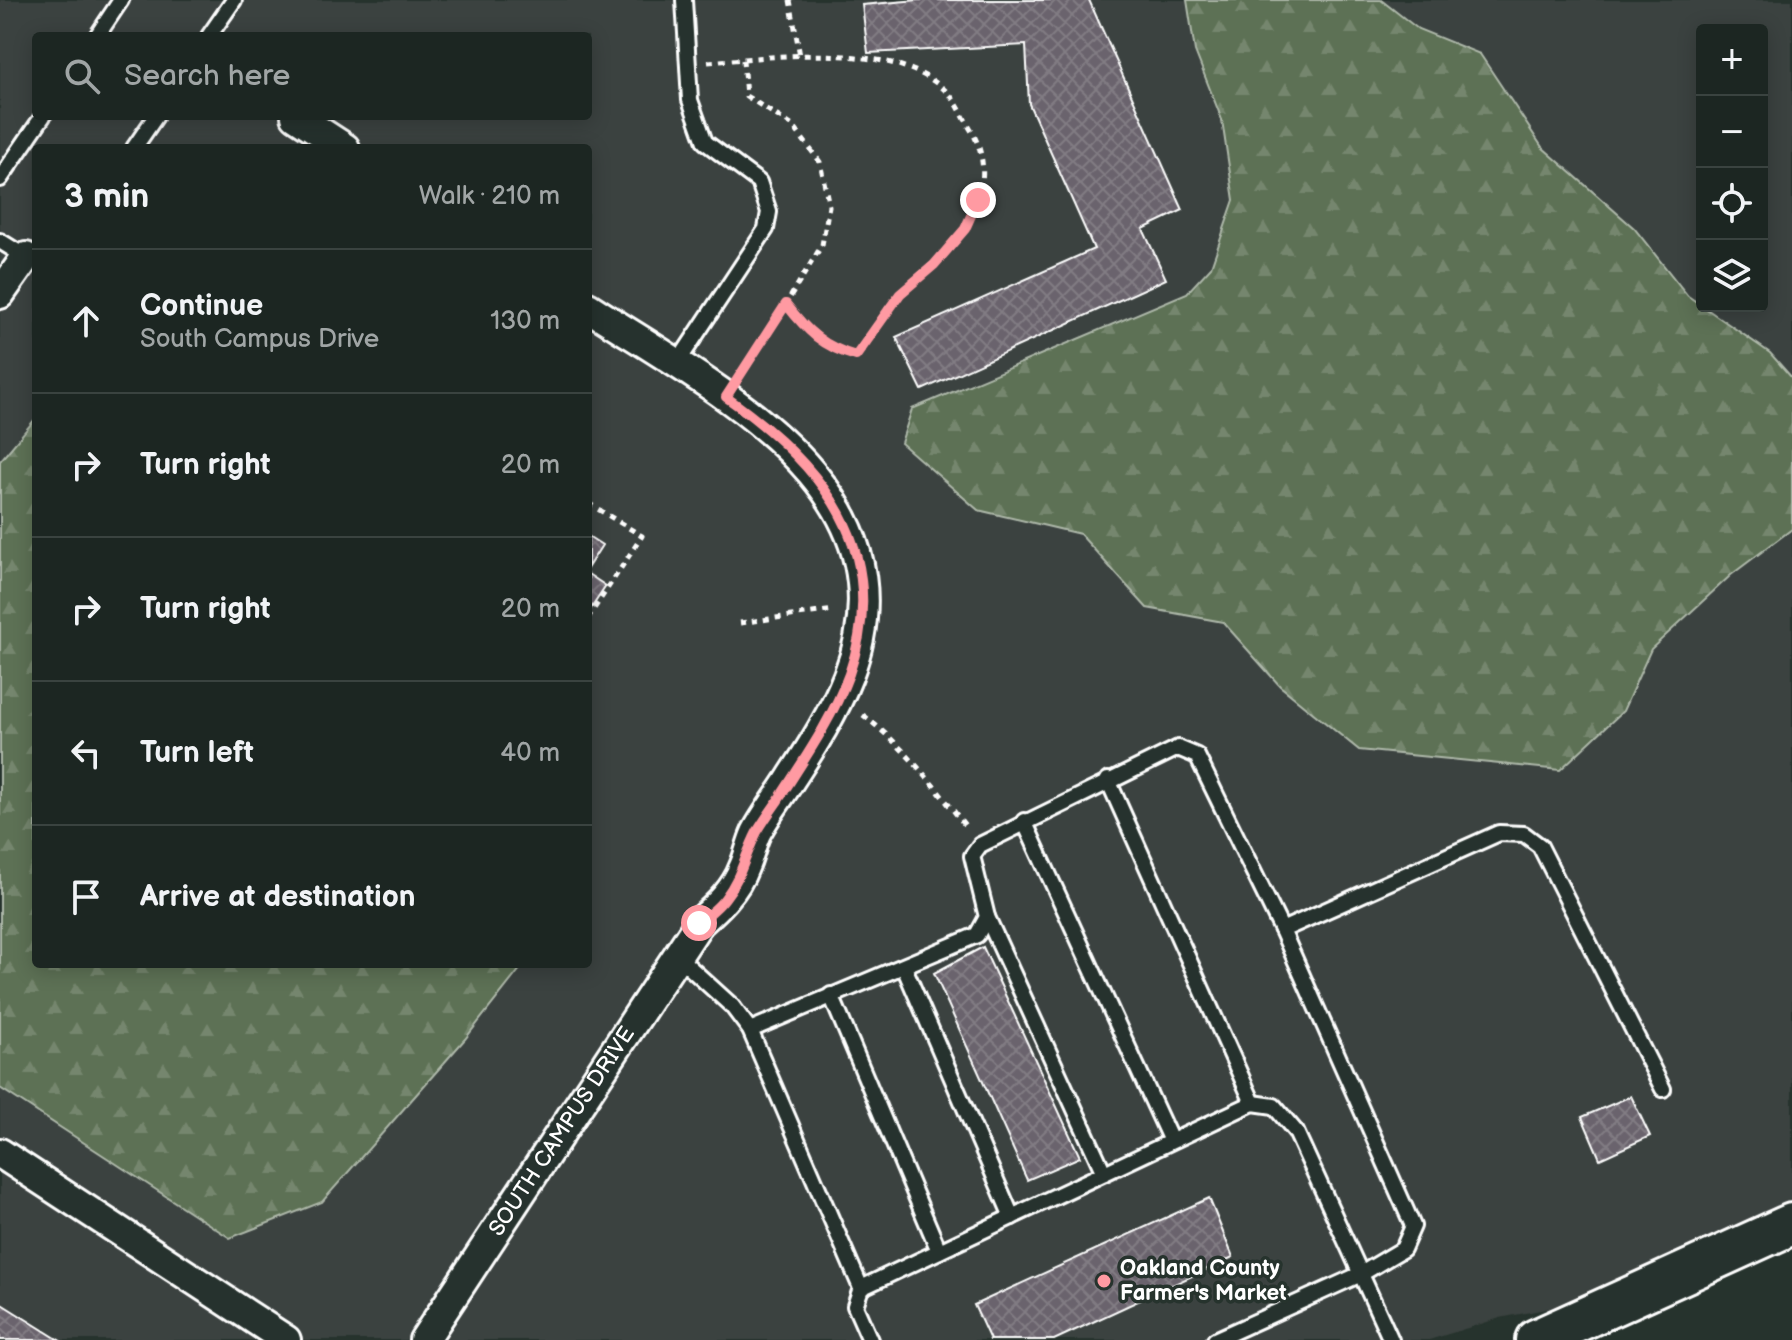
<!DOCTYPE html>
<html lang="en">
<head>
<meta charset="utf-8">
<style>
	:root { --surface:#1c2622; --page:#29322f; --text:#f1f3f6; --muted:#a0a5a5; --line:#3a4340 }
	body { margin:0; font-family:"Balsamiq Sans",sans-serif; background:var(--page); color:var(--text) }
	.controls { position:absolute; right:24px; top:24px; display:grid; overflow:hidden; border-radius:8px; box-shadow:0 4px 20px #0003 }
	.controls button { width:72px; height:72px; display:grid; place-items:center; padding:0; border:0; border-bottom:2px solid var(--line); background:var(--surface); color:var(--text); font:40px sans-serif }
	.stop { position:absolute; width:24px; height:24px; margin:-18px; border:6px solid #ff9aa2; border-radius:50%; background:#fff }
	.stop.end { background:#ff9aa2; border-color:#fff; box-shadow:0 2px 8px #0008 }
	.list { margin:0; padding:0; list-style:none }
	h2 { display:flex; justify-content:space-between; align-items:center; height:104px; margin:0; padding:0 32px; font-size:34px }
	h2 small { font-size:26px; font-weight:400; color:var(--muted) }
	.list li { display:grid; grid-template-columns:52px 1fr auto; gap:24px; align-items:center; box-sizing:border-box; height:144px; padding:0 32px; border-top:2px solid var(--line) }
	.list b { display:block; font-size:30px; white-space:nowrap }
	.list p { margin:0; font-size:26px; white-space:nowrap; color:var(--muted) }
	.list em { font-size:26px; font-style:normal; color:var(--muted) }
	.icon { flex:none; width:44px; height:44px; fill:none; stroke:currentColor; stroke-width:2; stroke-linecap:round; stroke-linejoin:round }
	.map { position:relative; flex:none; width:1792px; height:1340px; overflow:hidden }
	.search { position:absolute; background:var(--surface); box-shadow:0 4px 20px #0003; left:32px; top:32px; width:560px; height:88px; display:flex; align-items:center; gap:20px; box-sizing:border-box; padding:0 28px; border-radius:8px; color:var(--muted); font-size:30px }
	.panel { position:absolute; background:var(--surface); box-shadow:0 4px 20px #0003; left:32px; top:144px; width:560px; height:824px; border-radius:8px }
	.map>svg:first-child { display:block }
</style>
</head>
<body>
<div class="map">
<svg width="1792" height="1340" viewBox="0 0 1792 1340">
	<defs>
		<pattern id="forest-firs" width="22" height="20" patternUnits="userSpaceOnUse" patternTransform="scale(2)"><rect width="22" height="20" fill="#5d7154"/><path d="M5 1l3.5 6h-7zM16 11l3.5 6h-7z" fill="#75866e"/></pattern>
		<pattern id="building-cross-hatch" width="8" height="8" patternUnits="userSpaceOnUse" patternTransform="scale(2)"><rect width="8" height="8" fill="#6b646d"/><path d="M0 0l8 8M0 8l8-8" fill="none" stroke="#817b83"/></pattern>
	</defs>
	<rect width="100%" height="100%" fill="#26332d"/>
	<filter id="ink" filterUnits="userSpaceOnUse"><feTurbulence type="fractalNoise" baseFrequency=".0125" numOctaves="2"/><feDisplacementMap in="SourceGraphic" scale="16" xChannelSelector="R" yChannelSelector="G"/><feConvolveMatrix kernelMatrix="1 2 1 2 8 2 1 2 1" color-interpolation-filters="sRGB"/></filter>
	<g filter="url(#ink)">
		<path fill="#3b4240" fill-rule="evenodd" d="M0 0H1792V1200L1571 1304 1500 1318 1429 1340H0ZM1702 30H1762V306H1702ZM36 36H588V116H36ZM36 148H588V964H36Z"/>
		<g fill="url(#forest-firs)" stroke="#aeb8aa" stroke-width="2">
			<polygon points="1187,0 1381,0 1418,29 1480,54 1542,147 1634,228 1688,296 1770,353 1792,378 1792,529 1731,575 1651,649 1623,711 1560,770 1359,750 1280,686 1223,622 1147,608 1080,534 978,510 901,443 912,409 1187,293 1211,267 1234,200 1222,120 1195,51"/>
			<polygon points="36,418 36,964 524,964 465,1039 322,1202 230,1238 0,1088 0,461"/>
		</g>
		<g fill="url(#building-cross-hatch)" stroke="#fff" stroke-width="2">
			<polygon points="918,0 1089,0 1183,210 1143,229 1166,279 922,390 896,337 1094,249 1029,104 1026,45 868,53 862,5"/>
			<polygon points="588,536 602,545 588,567"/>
			<polygon points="588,574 606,586 588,613"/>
			<polygon points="983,947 1080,1157 1027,1180 934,973"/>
			<polygon points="1631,1096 1650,1136 1600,1159 1582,1117"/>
			<polygon points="1209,1198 1233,1257 1054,1340 990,1340 974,1305"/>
			<polygon points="0,1303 59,1340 0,1340"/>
		</g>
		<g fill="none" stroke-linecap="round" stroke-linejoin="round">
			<defs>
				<g id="lane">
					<polyline points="97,36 121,0"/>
					<polyline points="209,36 234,0"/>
					<polyline points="134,148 156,116"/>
					<polyline points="0,179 43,116"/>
					<polyline points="0,241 29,259"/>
					<polyline points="676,365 766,229 769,212 759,182 705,142 690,100 684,0"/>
					<polyline points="1108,780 1253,1103"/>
					<polyline points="1024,821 1171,1141"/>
					<polyline points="987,917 1104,1173"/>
					<polyline points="1282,930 1499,833 1524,834 1540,846 1663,1089"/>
					<polyline points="677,956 732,1006 750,1030 861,1288 855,1306 870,1340"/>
					<polyline points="904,967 1012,1217"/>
					<polyline points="831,995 939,1251"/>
					<polyline points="750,1030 977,935 987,917 972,856 980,845 1178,748 1197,756 1282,930 1413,1226 1403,1249 1361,1274 1215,1340"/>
					<polyline points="861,1288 1253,1103 1274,1106 1296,1132 1391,1340"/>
				</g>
				<g id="street">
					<polyline points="296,116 345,148"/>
					<polyline points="0,294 26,257"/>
					<polyline points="0,1153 286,1340"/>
					<path id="s1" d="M424 1340 699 923C717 907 735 891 744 867 749 856 751 844 756 833 766 814 781 795 792 777 813 745 834 712 848 676 920 488 715 390 588 307"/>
				</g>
				<polyline id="secondary" points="1536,1340 1792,1224"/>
			</defs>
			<use href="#lane" stroke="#fff" stroke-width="20"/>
			<use href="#street" stroke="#fff" stroke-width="34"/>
			<use href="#secondary" stroke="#fff" stroke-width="46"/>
			<g stroke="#fff" stroke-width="5" stroke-dasharray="6 6" stroke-linecap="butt">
				<polyline points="790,0 800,56"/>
				<polyline points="743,60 746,96 793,126 820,162 829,206 822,245 786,304"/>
				<path d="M708 62C777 57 896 39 949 94 958 103 964 119 971 130 990 162 984 196 966 227 950 254 923 271 902 292 884 310 871 336 856 356 823 347 807 331 786 304L741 374"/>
				<polyline points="588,503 642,536 588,618"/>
				<polyline points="740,623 834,610"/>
				<path d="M863 715C905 747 935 787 967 828"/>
			</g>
			<use href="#lane" stroke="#26332d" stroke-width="14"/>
			<use href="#street" stroke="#26332d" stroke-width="28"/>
			<use href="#secondary" stroke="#26332d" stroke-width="40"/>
		</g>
	</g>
	<g fill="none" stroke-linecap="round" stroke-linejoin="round" filter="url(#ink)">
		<path stroke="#ff9aa2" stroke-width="10" d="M699 923C707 915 718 908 725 898 741 878 745 855 757 832 763 822 770 812 777 802 803 761 832 720 849 674 893 549 822 465 726 397L786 304C807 331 823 347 856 356L900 294 934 265 965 229 978 200"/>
	</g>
	<circle fill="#ff9aa2" stroke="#26332d" stroke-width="3" cx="1104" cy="1281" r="8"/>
	<g text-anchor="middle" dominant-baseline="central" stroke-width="7" stroke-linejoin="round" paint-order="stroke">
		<g font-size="22" fill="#fff" stroke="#26332d">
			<text stroke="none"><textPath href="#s1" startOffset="250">SOUTH CAMPUS DRIVE</textPath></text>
		</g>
		<g font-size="22" font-weight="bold" fill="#fff" stroke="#26332d" text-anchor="start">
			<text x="1120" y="1268">Oakland County<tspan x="1120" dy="25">Farmer's Market</tspan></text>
		</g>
	</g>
</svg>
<div class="controls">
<button>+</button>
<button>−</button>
<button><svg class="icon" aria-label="locate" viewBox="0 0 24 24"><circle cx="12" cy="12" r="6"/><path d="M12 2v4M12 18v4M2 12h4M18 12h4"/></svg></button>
<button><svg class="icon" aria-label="layers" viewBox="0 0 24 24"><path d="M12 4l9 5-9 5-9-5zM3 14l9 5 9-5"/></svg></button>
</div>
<div class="stop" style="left:699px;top:923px"></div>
<div class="stop end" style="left:978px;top:200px"></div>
<div class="search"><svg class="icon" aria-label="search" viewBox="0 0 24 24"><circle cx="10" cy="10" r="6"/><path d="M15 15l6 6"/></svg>Search here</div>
<section class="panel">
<h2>3 min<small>Walk · 210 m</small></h2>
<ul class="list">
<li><svg class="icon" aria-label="ahead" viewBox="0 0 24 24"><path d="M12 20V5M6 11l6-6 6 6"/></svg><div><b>Continue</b><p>South Campus Drive</p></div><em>130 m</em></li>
<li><svg class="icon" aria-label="right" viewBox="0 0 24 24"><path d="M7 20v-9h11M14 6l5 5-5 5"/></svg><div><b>Turn right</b></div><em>20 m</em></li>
<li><svg class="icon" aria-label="right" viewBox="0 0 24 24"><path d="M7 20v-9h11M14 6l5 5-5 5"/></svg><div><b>Turn right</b></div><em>20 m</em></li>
<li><svg class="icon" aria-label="left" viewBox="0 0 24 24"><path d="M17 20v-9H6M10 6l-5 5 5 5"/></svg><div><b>Turn left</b></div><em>40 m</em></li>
<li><svg class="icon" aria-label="arrive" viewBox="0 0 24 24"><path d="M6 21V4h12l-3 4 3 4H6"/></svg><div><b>Arrive at destination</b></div></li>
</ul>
</section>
</div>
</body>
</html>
